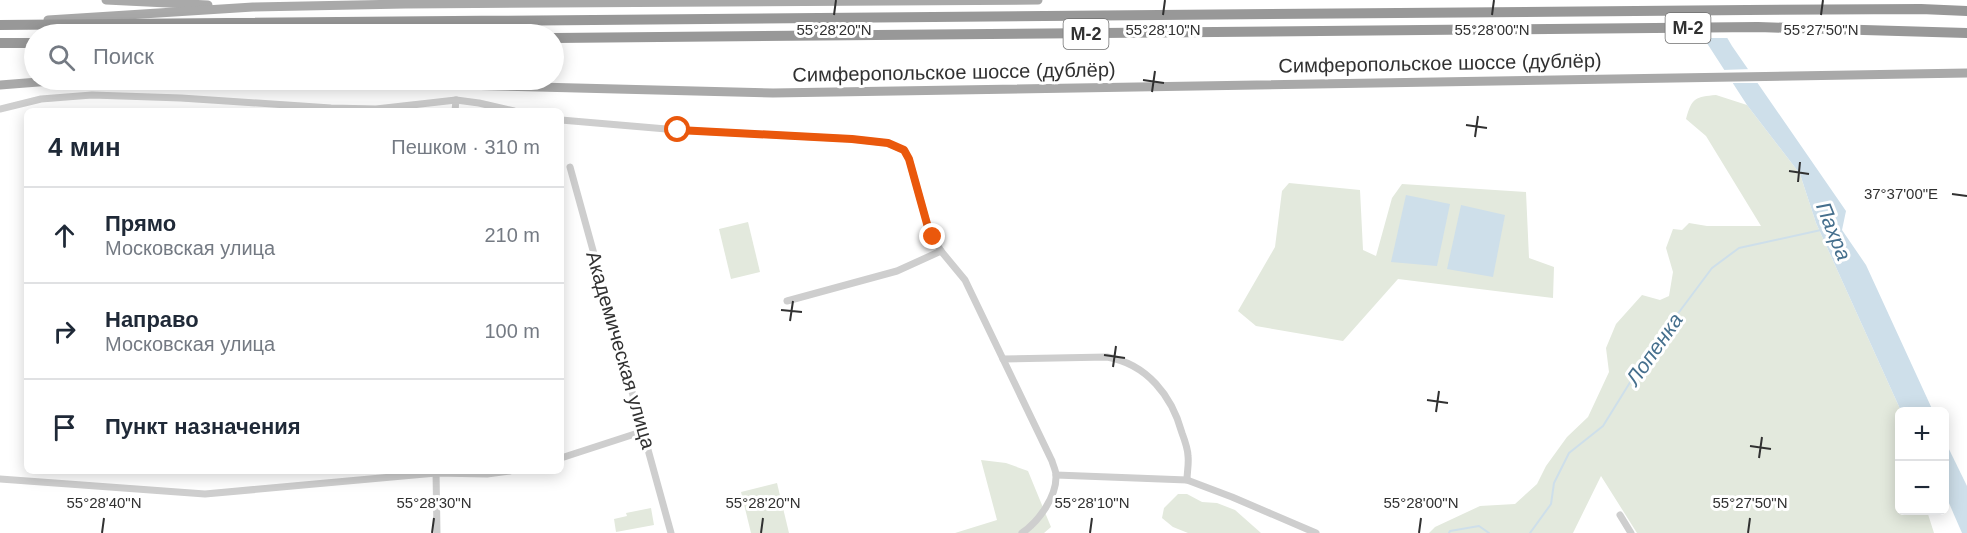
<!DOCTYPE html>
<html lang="ru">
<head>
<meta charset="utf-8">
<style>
	:root { --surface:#fff; --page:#f2f2f3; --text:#1f2937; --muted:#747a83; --line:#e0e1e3 }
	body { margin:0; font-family:Helvetica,sans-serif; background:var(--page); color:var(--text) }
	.controls { position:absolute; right:18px; bottom:18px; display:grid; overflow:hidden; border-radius:9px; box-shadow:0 3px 15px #0003 }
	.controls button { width:54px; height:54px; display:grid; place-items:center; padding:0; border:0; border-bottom:2px solid var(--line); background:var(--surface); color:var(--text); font:30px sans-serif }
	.stop { position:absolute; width:18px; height:18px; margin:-14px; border:4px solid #ea580c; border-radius:50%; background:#fff }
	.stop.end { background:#ea580c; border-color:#fff; box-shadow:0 2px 6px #0008 }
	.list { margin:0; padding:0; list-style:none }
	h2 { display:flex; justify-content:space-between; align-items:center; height:78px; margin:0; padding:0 24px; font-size:26px }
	h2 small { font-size:20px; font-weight:400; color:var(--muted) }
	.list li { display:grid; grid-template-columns:39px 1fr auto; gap:18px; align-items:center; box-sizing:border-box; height:96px; padding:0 24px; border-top:2px solid var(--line) }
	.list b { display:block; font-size:22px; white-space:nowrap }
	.list p { margin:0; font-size:20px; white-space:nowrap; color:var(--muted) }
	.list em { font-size:20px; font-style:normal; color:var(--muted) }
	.icon { flex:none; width:33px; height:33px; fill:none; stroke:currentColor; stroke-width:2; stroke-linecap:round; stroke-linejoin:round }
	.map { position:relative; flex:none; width:1967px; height:533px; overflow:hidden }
	.search { position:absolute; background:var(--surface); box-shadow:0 3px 15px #0003; left:24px; top:24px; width:540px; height:66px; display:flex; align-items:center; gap:15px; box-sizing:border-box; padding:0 21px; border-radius:33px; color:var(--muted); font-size:22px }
	.panel { position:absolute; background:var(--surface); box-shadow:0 3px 15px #0003; left:24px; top:108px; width:540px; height:366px; border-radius:9px }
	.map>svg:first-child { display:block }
</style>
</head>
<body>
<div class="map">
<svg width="1967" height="533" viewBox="0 0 1967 533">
	<rect width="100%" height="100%" fill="#fff"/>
	<g fill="#e3e9dd">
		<path d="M1716 95 1747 105 1800 174 1816 223 1901 411 1900 412V510L1927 511 1934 533H1637L1601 476 1573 533H1429L1435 527 1480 506 1515 504 1537 484 1546 466 1567 437 1588 417 1609 372 1606 348 1616 324 1642 295 1660 300 1669 296 1673 272 1666 248 1673 229 1682 230 1689 223 1707 226H1761L1706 136 1686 119C1692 97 1696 97 1716 95Z"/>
		<polygon points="1289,183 1360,190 1363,250 1376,256 1392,198 1402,184 1526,192 1529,258 1554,267 1553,298 1398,279 1343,341 1256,326 1238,311 1275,247 1282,191"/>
		<polygon points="748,222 760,272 731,279 719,229"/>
		<polygon points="981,460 1006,463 1028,471 1051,527 1044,533 955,533 997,520"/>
		<polygon points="777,483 789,533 751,533 741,492"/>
		<polygon points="1178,494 1187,494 1202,502 1217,503 1235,510 1261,533 1188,533 1173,527 1162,518 1164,508"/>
		<polygon points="651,508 654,525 616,532 614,519 627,516 626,513"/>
	</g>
	<g fill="#cedfea">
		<polygon points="1679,0 1705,0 1732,46 1846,211 1842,230 1866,265 1933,411 1901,411 1816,223 1800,174 1747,105"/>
		<polygon points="1406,195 1450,204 1437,266 1391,262"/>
		<polygon points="1461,205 1505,215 1493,277 1447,269"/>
		<polygon points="1944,439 1967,486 1967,533 1962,533 1945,494"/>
	</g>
	<g fill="#fff">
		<polygon points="1676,0 1709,0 1731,38 1701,38"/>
		<polygon points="1752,69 1762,83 1730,83 1722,70"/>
	</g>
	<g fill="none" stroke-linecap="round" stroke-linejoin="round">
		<g stroke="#cedfea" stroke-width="2">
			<polyline points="1449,533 1450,531 1479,526 1489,533"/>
			<polyline points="1530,533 1551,504 1554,483 1569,453 1603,426 1647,355 1712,268 1739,248 1821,230"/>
		</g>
		<g stroke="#cecece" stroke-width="7">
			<polyline points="0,109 41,99 92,95 181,98 331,108 376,109 456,100 479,103 514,111"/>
			<polyline points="455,111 456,100"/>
			<path d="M561 120 678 130 852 139 887 143 904 150 909 159 929 231 941 251 965 280 1052 461C1053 465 1056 471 1056 475 1057 497 1038 522 1022 533"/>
			<polyline points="570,167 671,533"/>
			<polyline points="787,301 897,271 941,251"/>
			<path d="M1003 359 1107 357C1147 364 1172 396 1182 433 1185 441 1188 449 1188 456 1189 464 1187 472 1187 480"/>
			<polyline points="561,458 644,431"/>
			<polyline points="436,471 437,533"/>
			<polyline points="1056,475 1187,480 1232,497 1316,533"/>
			<polyline points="0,479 205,494 436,473 487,474 510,471"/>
			<polyline points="1620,515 1631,533"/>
		</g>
		<g stroke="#a9a9a9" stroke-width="9">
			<polyline points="106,0 208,5"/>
			<polyline points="48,20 253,7 405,4 1038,0"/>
			<polyline points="265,80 773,93 1967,73"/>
			<polyline points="0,85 64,80"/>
		</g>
		<g stroke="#989898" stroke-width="10">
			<polyline points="0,25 1747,10 1921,9 1967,11"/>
			<polyline points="554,38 1758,27 1967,33"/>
			<polyline points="0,43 34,43"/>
		</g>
	</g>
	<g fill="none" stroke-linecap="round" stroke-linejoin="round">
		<polyline stroke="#ea580c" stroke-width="8" points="678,130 852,139 888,143 904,150 909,159 929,231 933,237"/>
	</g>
	<path fill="none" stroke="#313131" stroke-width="2" d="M834 15 836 0M1163 15 1165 0M1492 15 1494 0M1821 15 1823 0M1143 80 1164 83M1152 92 1155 71M1466 125 1487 128M1475 137 1478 116M1789 171 1809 174M1798 182 1800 162M1952 194 1967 196M781 310 802 312M790 321 793 301M1104 355 1125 358M1113 367 1116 346M1427 400 1448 403M1436 412 1439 391M1750 446 1771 449M1759 458 1762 437M102 533 104 518M432 533 434 518M761 533 763 518M1090 533 1092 518M1419 533 1421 518M1748 533 1750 518"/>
	<g text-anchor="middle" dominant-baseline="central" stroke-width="6" stroke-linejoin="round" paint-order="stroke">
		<g fill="#fff" stroke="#6f6f6f" stroke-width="1.5">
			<rect x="1665.5" y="13" width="45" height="30" rx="4.5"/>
			<rect x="1063.5" y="19" width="45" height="30" rx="4.5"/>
		</g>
		<g font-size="18" font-weight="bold" fill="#313131">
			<text x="1688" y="28">М-2</text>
			<text x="1086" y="34">М-2</text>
		</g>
		<g font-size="20" fill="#313131" stroke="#fff">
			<text transform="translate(1440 63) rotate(-1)">Симферопольское шоссе (дублёр)</text>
			<text transform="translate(954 72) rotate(-1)">Симферопольское шоссе (дублёр)</text>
			<text transform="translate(621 350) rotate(74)">Академическая улица</text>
		</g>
		<g font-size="21" font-style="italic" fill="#456f8d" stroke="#fff">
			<text transform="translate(1834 231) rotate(68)">Пахра</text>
			<text transform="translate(1654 349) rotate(-55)">Лопенка</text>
		</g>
	</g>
	<g font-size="15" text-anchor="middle" fill="#313131" stroke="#fff" stroke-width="6" stroke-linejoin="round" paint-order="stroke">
		<text x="834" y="35">55°28'20"N</text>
		<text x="1163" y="35">55°28'10"N</text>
		<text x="1492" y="35">55°28'00"N</text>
		<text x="1821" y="35">55°27'50"N</text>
		<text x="1901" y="199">37°37'00"E</text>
		<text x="104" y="508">55°28'40"N</text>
		<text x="434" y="508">55°28'30"N</text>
		<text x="763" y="508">55°28'20"N</text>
		<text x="1092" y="508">55°28'10"N</text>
		<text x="1421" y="508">55°28'00"N</text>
		<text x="1750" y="508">55°27'50"N</text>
	</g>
</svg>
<div class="controls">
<button>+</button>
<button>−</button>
</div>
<div class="stop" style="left:678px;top:130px"></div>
<div class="stop end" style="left:933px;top:237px"></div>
<div class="search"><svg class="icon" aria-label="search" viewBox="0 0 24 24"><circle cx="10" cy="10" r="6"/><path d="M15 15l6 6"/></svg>Поиск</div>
<section class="panel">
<h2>4 мин<small>Пешком · 310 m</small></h2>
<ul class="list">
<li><svg class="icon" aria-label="ahead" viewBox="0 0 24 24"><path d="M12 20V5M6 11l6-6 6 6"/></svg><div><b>Прямо</b><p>Московская улица</p></div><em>210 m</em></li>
<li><svg class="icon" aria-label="right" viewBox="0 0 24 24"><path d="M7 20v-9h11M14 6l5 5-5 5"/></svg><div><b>Направо</b><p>Московская улица</p></div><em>100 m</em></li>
<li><svg class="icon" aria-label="arrive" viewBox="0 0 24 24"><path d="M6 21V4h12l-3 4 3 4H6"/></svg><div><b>Пункт назначения</b></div></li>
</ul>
</section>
</div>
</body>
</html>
